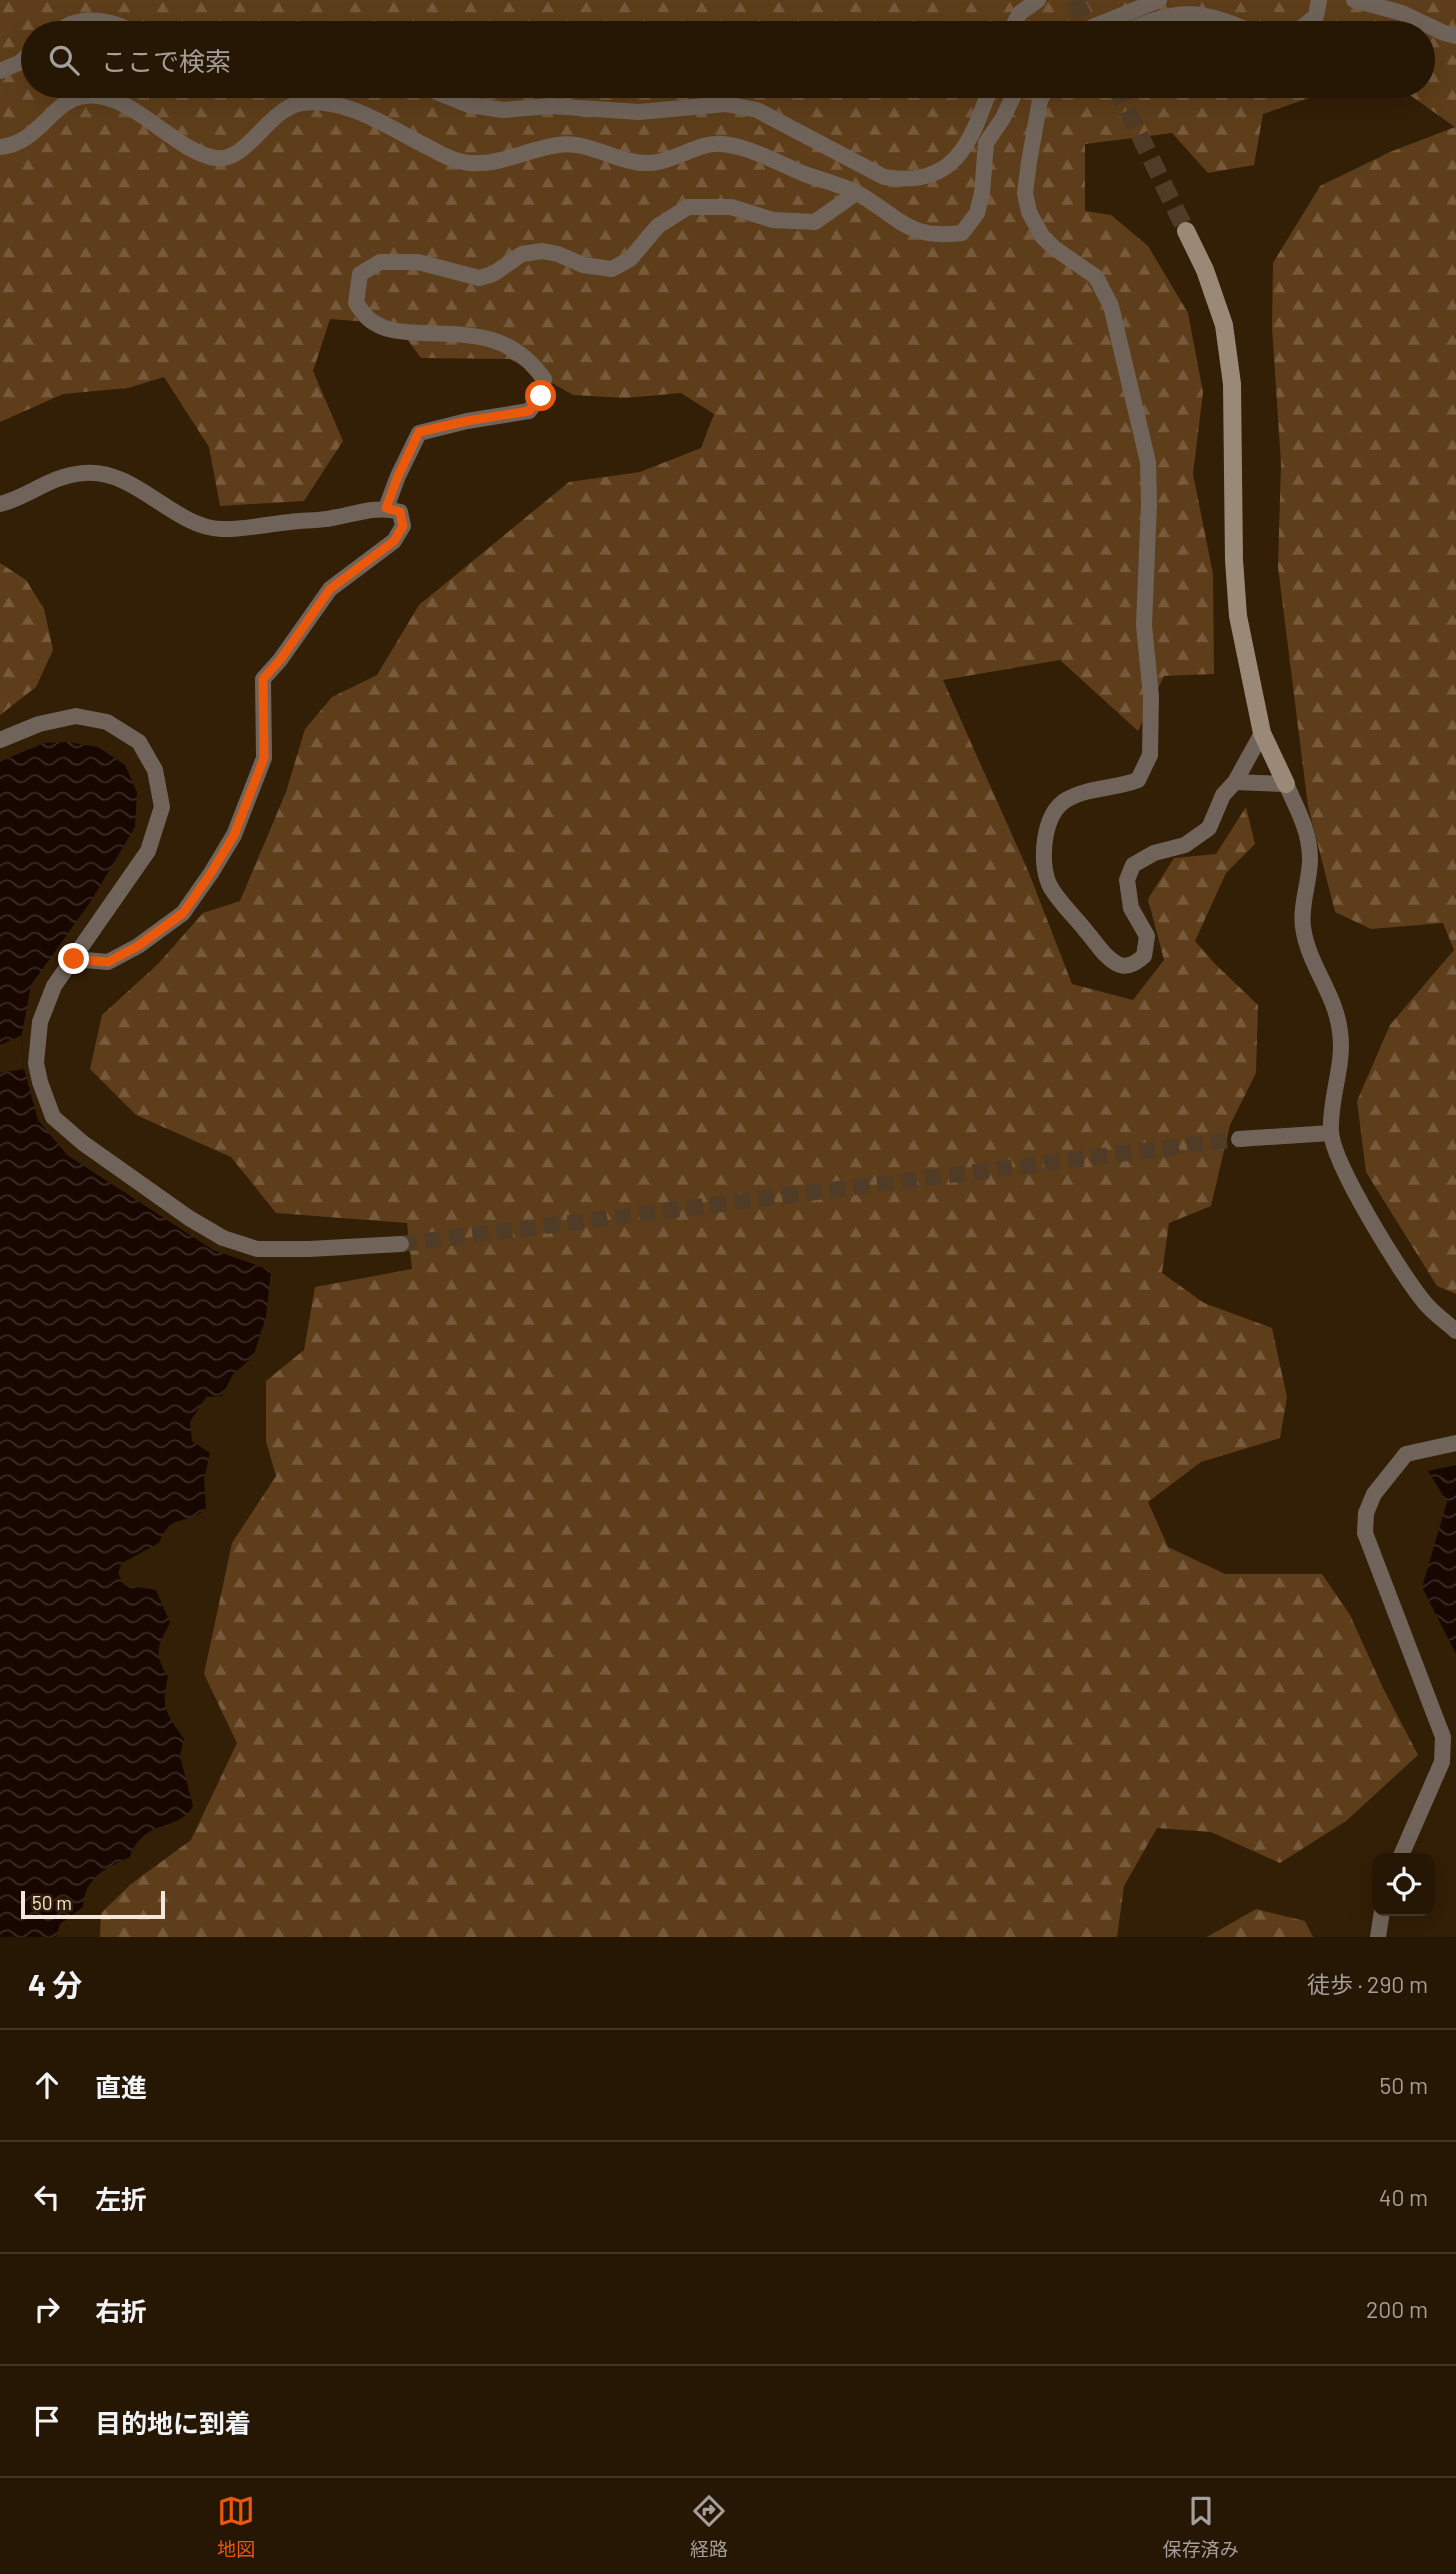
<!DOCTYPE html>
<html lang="ja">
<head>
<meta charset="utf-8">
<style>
	:root { --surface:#261604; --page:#2e1f0e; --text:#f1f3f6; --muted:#a49f9a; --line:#423526; --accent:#ea580c }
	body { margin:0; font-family:Barlow,"Noto Sans JP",sans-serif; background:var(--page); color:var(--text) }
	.controls { position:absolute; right:21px; bottom:21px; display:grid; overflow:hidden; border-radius:14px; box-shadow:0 7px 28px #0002 }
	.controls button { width:63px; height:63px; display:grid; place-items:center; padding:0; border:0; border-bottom:2px solid var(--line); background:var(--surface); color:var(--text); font:35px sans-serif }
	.scale { position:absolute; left:21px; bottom:18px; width:144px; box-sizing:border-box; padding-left:7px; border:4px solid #f5e7d9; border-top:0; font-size:19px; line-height:24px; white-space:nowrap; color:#f5e7d9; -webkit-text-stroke:5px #331e06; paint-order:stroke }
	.stop { position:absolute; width:21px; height:21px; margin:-16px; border:5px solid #ea580c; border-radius:50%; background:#fff }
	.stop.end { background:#ea580c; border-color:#fff; box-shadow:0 2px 7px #0008 }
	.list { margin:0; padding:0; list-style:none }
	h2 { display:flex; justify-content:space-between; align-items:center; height:91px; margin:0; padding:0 28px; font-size:30px }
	h2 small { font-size:23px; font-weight:400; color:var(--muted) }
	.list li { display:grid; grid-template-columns:46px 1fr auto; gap:21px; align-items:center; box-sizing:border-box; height:112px; padding:0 28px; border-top:2px solid var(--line) }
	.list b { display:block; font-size:26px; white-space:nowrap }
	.list em { font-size:23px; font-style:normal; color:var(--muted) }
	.icon { flex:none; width:38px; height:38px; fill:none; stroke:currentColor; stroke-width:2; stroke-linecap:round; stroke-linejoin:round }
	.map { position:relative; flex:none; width:1456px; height:1937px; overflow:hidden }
	.search { position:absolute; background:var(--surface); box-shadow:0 7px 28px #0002; left:21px; right:21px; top:21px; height:77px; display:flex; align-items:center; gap:18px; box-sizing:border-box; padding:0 24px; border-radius:38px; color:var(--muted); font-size:26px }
	.sheet { height:539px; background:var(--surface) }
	nav { display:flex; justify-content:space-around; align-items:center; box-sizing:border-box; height:98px; border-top:2px solid var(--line); background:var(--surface); font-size:19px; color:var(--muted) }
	nav a { display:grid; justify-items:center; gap:4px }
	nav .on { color:var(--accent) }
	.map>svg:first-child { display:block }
</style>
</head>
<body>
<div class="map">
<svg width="1456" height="1937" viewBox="0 0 1456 1937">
	<defs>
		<pattern id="forest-firs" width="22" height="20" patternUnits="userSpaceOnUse" patternTransform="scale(1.75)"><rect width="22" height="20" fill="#5e3e1a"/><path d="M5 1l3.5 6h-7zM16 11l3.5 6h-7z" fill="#765a3b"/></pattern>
		<pattern id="water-waves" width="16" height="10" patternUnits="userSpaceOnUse" patternTransform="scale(1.75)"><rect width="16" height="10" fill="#180600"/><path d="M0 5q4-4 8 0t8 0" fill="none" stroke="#3a2a25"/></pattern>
	</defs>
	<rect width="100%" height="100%" fill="#331e06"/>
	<g fill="url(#forest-firs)">
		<polygon points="0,0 1456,0 1456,1294 1437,1286 1366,1172 1357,1101 1390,1025 1454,950 1443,923 1371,929 1335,912 1308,806 1278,567 1281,463 1272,328 1273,263 1320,186 1390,152 1455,127 1397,86 1423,86 1423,33 33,33 33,86 1344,86 1263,114 1254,165 1208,173 1172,133 1085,144 1085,211 1111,215 1148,246 1188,313 1203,392 1193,474 1213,574 1214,674 1164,676 1138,731 1060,660 943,680 1029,873 1072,984 1133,1000 1164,960 1148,899 1174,858 1216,854 1246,807 1255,844 1226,873 1195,941 1214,963 1258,1005 1256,1073 1230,1125 1211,1206 1169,1223 1162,1273 1204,1303 1272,1328 1287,1397 1280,1438 1201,1462 1148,1502 1168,1547 1225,1574 1322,1574 1350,1615 1383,1688 1418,1755 1346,1821 1280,1863 1211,1832 1157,1828 1124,1886 1117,1937 100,1937 101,1913 131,1884 191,1840 237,1743 204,1674 232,1543 276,1476 266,1441 266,1381 304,1350 315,1287 412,1269 407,1223 276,1213 231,1157 136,1115 90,1069 102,1015 158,964 203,913 240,901 286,792 305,729 332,697 377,675 419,605 569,482 640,472 701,448 714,414 681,393 626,398 573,395 510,359 421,358 396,324 330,319 313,371 343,441 304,501 220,506 209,447 164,377 128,388 63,394 0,422"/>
		<polygon points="0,563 26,580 44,609 53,650 36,687 0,715"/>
		<polygon points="1256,1909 1305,1921 1313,1937 1207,1937"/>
	</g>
	<g fill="url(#water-waves)">
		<path d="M67 742 98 747 125 765 137 792 135 827 91 901 31 985 22 1034 24 1069 38 1120 67 1155 213 1250 271 1270 266 1317 253 1357 233 1374 222 1396 206 1397 190 1422 192 1441 210 1453 204 1479 206 1508C187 1528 171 1510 159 1543L122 1563 118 1573 124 1585 156 1590 170 1623C157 1648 153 1652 168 1677 160 1707 167 1715 184 1739L180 1756 193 1806C179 1832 143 1818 130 1857 105 1868 85 1877 83 1907L60 1924 56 1937H0V761L45 743Z"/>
		<polygon points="1456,1465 1456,1654 1422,1587 1447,1502 1428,1471"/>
	</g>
	<polygon fill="#331e06" points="22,1035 24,1069 0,1073 0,1045"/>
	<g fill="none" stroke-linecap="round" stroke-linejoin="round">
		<polyline stroke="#503c26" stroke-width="16" stroke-dasharray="16 8" stroke-linecap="butt" points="401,1244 1239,1139"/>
		<g stroke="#503c26" stroke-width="18" stroke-dasharray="18 9" stroke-linecap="butt">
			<polyline points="1075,0 1091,33"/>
			<polyline points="1116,86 1186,231"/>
		</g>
		<g stroke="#70645a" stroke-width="16">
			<polyline points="1354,0 1402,13 1444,33 1456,36"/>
			<path d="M56 33C61 30 66 26 71 24 90 17 117 21 133 33"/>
			<polyline points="1009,33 1020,13 1038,0"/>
			<polyline points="1078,33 1159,0"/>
			<path d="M1123 33C1175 8 1201 8 1254 33"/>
			<polyline points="1295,33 1316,16 1319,0"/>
			<polyline points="0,71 19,63 33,51"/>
			<polyline points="185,86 202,90 221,86"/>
			<path d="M422 86 469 105 503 110 551 106 639 112 726 104 757 110 884 177C955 188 970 144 991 86"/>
			<path d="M1048 86 1040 100 1029 162 1025 193 1029 212 1042 236 1054 248 1096 277 1111 306 1148 462 1149 504 1144 625 1151 696 1150 755 1138 780C1115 789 1088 787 1066 800 1043 814 1039 861 1049 884 1055 898 1076 918 1086 931 1095 941 1106 960 1120 965 1129 968 1137 962 1144 956L1147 936 1131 908 1127 880 1133 865 1154 853 1185 845 1209 828 1223 795 1235 782 1262 733"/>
			<path d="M0 147C39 144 52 100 84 96 130 89 174 152 216 158 247 163 268 108 302 103 346 97 388 127 426 146 439 153 454 162 470 163 503 165 527 149 558 145 590 140 619 165 651 163 673 162 701 141 722 144 751 147 776 162 802 173 820 180 840 184 857 193 900 217 906 240 962 233L977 213 982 193 986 143 1003 118 1018 86"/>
			<path d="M0 504C30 497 48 476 84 473 135 468 173 527 221 529 243 530 267 524 290 522 304 520 319 521 332 518 356 514 376 505 400 512L403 526 394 541 330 589 280 660 263 679 264 758 234 835 211 873 183 913 138 946 108 962 74 959"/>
			<path d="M386 508 398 476 419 433 467 421 529 411 541 396 544 379C511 333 474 335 422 333 403 332 386 332 370 320 365 316 360 309 356 303L360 274 380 262H418L479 278 493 274 522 254 542 251 558 254 583 265 612 269 630 259 658 226 688 207H731L773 220 815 222 856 193"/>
			<polyline points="0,740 39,724 76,716 107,722 139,742 155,770 162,807 148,851 54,986 40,1022 36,1063 40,1082 53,1117 83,1143 189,1218 223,1238 257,1249 309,1249 401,1244"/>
			<path d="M1235 782 1286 784C1297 809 1310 831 1310 859 1310 881 1300 905 1303 927 1308 965 1336 994 1340 1032 1345 1065 1329 1098 1331 1132 1333 1164 1402 1276 1425 1303 1433 1313 1446 1322 1456 1331"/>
			<polyline points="1239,1139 1331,1133"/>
			<polyline points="1400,1858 1442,1762 1443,1737 1365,1533 1366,1513 1374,1494 1406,1454 1456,1443"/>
			<polyline points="1378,1937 1382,1911"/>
		</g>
		<polyline stroke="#9b8978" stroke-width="18" points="1186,231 1205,270 1224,325 1232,384 1234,560 1238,616 1262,733 1286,784"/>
	</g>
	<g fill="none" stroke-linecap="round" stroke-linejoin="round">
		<polyline stroke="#ea580c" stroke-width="9" points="74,959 108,962 138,946 183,913 211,873 234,835 264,758 263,679 280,660 330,589 394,541 403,526 400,512 386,508 398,476 419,432 467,421 529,411 541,396"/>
	</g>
</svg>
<div class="controls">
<button><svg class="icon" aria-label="locate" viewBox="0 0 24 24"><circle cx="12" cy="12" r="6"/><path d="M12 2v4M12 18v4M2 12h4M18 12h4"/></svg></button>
</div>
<div class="scale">50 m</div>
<div class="stop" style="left:541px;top:396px"></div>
<div class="stop end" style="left:74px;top:959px"></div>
<div class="search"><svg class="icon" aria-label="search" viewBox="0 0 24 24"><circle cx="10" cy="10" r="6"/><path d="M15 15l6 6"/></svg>ここで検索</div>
</div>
<section class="sheet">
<h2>4 分<small>徒歩 · 290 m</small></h2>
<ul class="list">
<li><svg class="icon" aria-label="ahead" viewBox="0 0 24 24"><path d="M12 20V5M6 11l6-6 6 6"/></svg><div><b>直進</b></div><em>50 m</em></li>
<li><svg class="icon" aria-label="left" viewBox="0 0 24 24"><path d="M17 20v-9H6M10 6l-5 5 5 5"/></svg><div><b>左折</b></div><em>40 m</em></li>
<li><svg class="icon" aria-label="right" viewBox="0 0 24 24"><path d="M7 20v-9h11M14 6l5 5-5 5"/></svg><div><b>右折</b></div><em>200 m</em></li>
<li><svg class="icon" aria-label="arrive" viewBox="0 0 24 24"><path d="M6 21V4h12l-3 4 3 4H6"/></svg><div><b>目的地に到着</b></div></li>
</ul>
</section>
<nav>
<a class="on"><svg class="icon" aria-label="map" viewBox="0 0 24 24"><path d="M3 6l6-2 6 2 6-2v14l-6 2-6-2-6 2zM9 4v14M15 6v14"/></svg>地図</a>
<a><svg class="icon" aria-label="directions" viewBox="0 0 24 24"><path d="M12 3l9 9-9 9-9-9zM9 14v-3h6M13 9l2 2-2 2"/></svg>経路</a>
<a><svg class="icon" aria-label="saved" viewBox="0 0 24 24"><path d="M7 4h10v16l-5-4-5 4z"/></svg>保存済み</a>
</nav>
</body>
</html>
